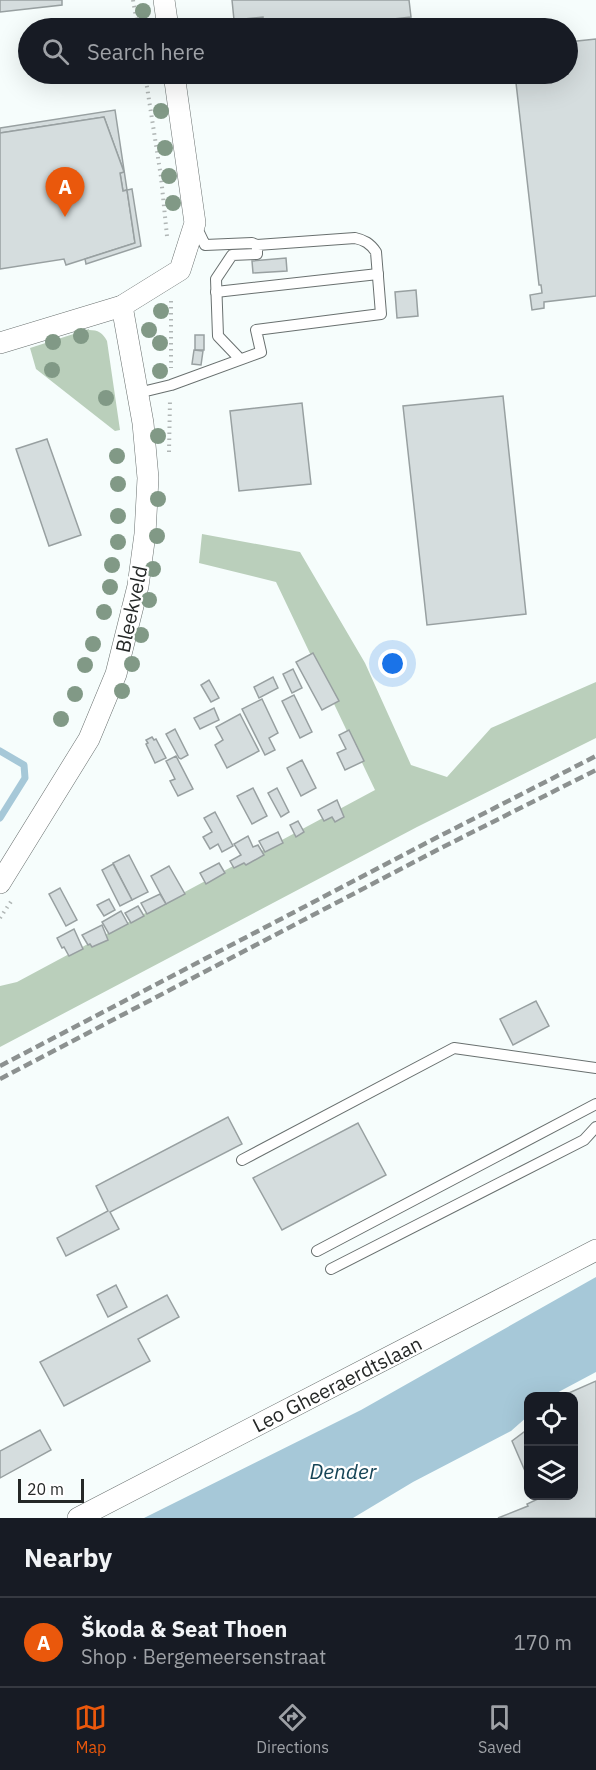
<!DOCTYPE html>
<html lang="en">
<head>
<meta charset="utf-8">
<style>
	:root { --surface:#171b24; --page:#242831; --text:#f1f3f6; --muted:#9ea1a6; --line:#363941; --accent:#ea580c }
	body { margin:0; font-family:"IBM Plex Sans",sans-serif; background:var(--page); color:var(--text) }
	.controls { position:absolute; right:18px; bottom:18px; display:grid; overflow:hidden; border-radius:12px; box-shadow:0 6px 24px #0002 }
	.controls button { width:54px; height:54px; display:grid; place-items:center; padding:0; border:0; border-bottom:2px solid var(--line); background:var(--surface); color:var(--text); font:30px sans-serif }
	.scale { position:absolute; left:18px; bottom:15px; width:66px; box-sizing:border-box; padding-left:6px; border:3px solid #252827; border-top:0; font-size:16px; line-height:21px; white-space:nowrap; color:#252827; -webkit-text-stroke:4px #fff; paint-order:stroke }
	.you { position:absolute; left:393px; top:664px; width:21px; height:21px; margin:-15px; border:4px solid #fff; border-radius:50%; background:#1a73e8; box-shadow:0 0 0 9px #1a73e833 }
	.badge { display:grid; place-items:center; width:39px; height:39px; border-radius:50%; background:var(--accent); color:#fff; font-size:20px; font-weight:700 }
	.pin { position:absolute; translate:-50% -50px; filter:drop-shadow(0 2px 3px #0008) }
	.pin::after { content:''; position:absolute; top:32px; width:21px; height:18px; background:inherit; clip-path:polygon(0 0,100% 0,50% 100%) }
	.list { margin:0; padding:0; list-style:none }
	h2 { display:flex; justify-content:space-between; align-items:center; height:78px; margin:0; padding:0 24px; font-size:26px }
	h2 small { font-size:20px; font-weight:400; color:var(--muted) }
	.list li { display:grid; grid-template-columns:39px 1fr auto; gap:18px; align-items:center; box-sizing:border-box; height:90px; padding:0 24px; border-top:2px solid var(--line) }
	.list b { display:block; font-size:22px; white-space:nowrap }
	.list p { margin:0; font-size:20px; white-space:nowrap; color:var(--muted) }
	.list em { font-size:20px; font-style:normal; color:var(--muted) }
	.icon { flex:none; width:33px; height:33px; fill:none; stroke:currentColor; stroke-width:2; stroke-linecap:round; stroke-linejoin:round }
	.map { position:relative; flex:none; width:596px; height:1518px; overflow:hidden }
	.search { position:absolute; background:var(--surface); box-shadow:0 6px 24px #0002; left:18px; right:18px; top:18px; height:66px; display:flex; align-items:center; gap:15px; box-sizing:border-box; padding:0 21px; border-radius:33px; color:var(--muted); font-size:22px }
	.sheet { height:168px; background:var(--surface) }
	nav { display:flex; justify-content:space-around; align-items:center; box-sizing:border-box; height:84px; border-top:2px solid var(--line); background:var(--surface); font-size:16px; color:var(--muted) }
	nav a { display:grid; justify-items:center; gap:3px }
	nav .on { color:var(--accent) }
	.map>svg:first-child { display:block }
</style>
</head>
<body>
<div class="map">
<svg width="596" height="1518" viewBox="0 0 596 1518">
	<rect width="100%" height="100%" fill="#f6fdfc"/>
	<g fill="#bacfbb">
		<path d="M89 329V330C98 330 103 333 107 341L120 430 115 431 36 369 30 348Z"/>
		<polygon points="202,534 300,552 365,663 411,765 447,777 491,728 596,682 596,738 417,827 0,1047 0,986 17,982 375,790 276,582 199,563"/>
	</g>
	<polygon fill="#a6c8d8" points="596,1277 596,1372 551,1396 528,1396 528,1416 511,1431 413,1482 353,1518 144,1518 361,1410"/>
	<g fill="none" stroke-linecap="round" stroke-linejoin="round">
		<polyline stroke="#a6c8d8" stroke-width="7" points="0,751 24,765 25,778 0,818"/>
	</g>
	<g fill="#d5ddde" stroke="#98a0a1" stroke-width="1.5">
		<polygon points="0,0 62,0 62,5 0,12"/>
		<polygon points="232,0 409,0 411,17 315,28 264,28 263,17 234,20"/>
		<polygon points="596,39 596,296 544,302 544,308 532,310 530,295 542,293 541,285 539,285 515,74 568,74 568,42"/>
		<polygon points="115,110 127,190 123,191 120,173 124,172 104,117 0,133 0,128"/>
		<polygon points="104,117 124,172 120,173 123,191 127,190 135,243 66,265 64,259 0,269 0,133"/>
		<polygon points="132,189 141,246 86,264 85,259 135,243 127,190"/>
		<polygon points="286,258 287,271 253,273 252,261"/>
		<polygon points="416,290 418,316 397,318 395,292"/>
		<rect x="195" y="335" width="9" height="15"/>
		<polygon points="194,350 203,351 201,365 192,364"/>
		<polygon points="503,396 526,614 427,625 403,406"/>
		<polygon points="302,403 311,484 239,491 230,411"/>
		<polygon points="47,439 81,535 49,546 16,449"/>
		<polygon points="313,653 339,701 322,710 296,662"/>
		<polygon points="293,669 302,688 292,693 283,674"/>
		<polygon points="273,677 278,688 259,698 254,687"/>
		<polygon points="209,680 219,698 211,702 201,685"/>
		<polygon points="294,695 312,732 300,738 282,701"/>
		<polygon points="262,699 278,733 269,738 275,750 265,755 242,709"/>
		<polygon points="214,708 219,720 200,729 194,718"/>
		<polygon points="240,714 259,751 227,768 215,745 223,740 216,727"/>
		<polygon points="175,729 188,755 181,759 179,758 166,734"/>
		<polygon points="349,730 364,761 345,770 337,753 346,749 339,735"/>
		<polygon points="152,737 154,740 156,739 166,758 155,763 146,744 148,743 146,740"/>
		<polygon points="176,756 193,789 178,796 170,781 175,779 166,761"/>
		<polygon points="302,760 316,788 301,796 287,768"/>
		<polygon points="253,788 267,816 252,824 237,796"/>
		<polygon points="277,788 289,812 281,817 268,793"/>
		<polygon points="337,800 344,817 335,822 332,817 324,821 318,810"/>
		<polygon points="215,812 233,846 222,852 218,844 210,849 203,837 212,832 204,818"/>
		<polygon points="298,821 304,832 296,837 290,825"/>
		<polygon points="278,832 283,843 265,852 259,841"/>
		<polygon points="248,836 253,847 258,845 264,855 246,865 244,863 234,868 230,861 241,855 234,844"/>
		<polygon points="129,855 148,892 132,900 113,863"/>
		<polygon points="219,863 225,873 206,884 200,873"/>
		<polygon points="113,864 132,900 120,906 102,870"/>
		<polygon points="169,866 185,894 166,904 151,876"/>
		<polygon points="60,888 77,920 66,926 49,894"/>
		<polygon points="160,894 166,904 147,914 141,903"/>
		<polygon points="109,899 115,910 104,916 97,905"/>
		<polygon points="138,906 144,916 131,923 125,913"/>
		<polygon points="121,911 128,924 109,934 102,922"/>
		<polygon points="102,925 108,940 92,947 90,944 88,945 82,935"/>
		<polygon points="74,929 83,949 69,956 64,947 62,948 57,938"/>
		<polygon points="536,1001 549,1026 513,1045 500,1019"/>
		<polygon points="228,1117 242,1144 110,1212 119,1229 66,1256 57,1238 108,1211 96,1186"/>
		<polygon points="358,1123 386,1175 282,1230 253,1178"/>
		<polygon points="116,1285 127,1307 108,1317 97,1295"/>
		<polygon points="167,1295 179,1317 138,1339 150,1361 64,1406 40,1362"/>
		<polygon points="596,1381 596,1518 498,1518 528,1506 527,1504 538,1499 536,1496 574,1496 574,1396 562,1396"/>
		<polygon points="528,1429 528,1478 512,1441"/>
		<polygon points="40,1430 51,1450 0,1478 0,1451"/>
	</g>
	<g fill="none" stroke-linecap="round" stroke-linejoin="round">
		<defs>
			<g id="service">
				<polyline points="195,224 205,245 252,243 257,245"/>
				<polyline points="216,292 378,274"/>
				<path d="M138 393 171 385 261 352 256 330 381 314 376 252C370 243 364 240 355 238L257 245V254L232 255 216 279 218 336 240 359"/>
				<polyline points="242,1160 454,1048 596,1068"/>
				<polyline points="317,1251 596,1104"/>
				<polyline points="331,1269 584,1140 596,1127"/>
			</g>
			<g id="minor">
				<polyline points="164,0 168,28"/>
				<polyline points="0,343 122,306 180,270 195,223 174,74"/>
				<polyline points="0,883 89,739 116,674 138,586 145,534 148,478 143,423 122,306"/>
				<polyline points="78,1518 596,1250"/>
			</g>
		</defs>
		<use href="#service" stroke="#69706f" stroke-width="12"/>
		<use href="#minor" stroke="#69706f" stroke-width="22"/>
		<g stroke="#b0b6b5" stroke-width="4" stroke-dasharray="1.5 4.5" stroke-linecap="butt">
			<polyline points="133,0 138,28"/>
			<polyline points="145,74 161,177 167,236"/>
			<polyline points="171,301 171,368"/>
			<polyline points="169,452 170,400"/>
			<polyline points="0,918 12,900"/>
		</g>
		<use href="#service" stroke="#fff" stroke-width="10"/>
		<use href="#minor" stroke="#fff" stroke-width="21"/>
		<g stroke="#8c9190" stroke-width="4.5" stroke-dasharray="9 4.5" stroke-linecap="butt">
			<polyline points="0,1066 432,840 596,756"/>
			<polyline points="0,1079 439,849 596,770"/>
		</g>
	</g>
	<g fill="#819986">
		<circle cx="143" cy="11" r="8"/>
		<circle cx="161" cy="111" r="8"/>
		<circle cx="165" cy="148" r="8"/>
		<circle cx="169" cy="176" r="8"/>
		<circle cx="173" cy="203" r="8"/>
		<circle cx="161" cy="311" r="8"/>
		<circle cx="149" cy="330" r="8"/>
		<circle cx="81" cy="336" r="8"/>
		<circle cx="53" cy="342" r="8"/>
		<circle cx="160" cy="343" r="8"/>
		<circle cx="52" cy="370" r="8"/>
		<circle cx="160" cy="371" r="8"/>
		<circle cx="106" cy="398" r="8"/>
		<circle cx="158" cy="436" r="8"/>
		<circle cx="117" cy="456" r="8"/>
		<circle cx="118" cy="484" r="8"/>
		<circle cx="158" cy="499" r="8"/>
		<circle cx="118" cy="516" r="8"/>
		<circle cx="157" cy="536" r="8"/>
		<circle cx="118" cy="542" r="8"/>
		<circle cx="112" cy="565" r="8"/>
		<circle cx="153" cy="569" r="8"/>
		<circle cx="110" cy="587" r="8"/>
		<circle cx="149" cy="600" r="8"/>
		<circle cx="104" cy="612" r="8"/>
		<circle cx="141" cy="635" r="8"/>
		<circle cx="93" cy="644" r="8"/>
		<circle cx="132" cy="664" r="8"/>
		<circle cx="85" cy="665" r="8"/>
		<circle cx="122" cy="691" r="8"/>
		<circle cx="75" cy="694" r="8"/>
		<circle cx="61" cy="719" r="8"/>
	</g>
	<g text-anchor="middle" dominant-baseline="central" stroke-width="4.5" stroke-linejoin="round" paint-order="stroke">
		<g font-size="20" fill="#252827" stroke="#fff">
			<text transform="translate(131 609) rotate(-78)">Bleekveld</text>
			<text transform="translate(337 1384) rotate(-27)">Leo Gheeraerdtslaan</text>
		</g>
		<g font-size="21" font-style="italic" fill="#164557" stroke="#fff">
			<text x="343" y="1471">Dender</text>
		</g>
	</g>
</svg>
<div class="controls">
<button><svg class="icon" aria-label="locate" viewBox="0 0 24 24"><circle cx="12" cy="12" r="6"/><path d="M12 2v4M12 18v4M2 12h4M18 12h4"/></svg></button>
<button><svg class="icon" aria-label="layers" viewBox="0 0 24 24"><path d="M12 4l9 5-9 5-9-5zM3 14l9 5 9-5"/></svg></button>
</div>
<div class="scale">20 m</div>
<div class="you"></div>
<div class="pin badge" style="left:65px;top:217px">A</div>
<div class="search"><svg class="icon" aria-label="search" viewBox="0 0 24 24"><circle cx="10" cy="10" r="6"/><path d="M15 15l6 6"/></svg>Search here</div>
</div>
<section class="sheet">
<h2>Nearby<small></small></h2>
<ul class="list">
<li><span class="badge">A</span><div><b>Škoda &amp; Seat Thoen</b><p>Shop · Bergemeersenstraat</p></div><em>170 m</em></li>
</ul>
</section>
<nav>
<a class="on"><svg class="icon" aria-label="map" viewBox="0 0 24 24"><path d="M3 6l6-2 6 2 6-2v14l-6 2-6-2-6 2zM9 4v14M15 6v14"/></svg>Map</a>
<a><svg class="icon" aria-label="directions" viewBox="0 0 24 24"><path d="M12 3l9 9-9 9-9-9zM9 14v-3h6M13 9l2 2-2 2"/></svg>Directions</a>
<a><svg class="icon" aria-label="saved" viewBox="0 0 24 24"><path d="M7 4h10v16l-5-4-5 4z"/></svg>Saved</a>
</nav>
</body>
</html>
